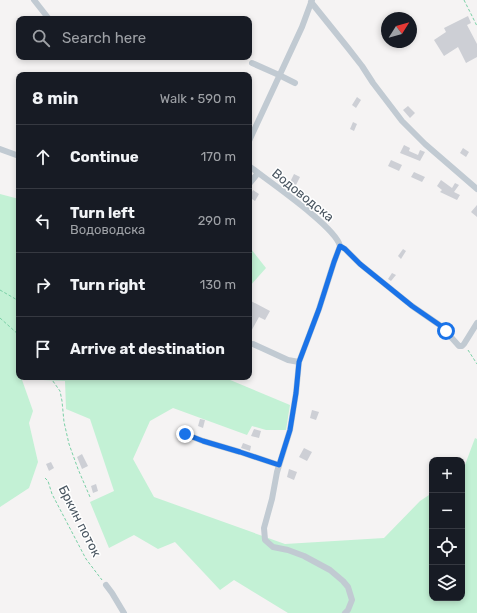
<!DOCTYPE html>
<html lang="en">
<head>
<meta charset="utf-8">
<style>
	:root { --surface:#171b24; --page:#20242c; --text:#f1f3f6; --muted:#9ea1a6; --line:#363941 }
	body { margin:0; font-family:Rubik,sans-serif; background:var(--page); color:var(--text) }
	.controls { position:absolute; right:12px; bottom:12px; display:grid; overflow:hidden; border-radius:8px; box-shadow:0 2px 6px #0003 }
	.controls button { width:36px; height:36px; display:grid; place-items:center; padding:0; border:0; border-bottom:1px solid var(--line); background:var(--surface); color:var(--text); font:20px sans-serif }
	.compass { position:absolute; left:381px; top:12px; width:36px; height:36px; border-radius:50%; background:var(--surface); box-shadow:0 2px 6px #0003; rotate:53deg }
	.stop { position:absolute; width:12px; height:12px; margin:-9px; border:3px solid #1a73e8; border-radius:50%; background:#fff }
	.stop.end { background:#1a73e8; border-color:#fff; box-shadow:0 1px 4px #0008 }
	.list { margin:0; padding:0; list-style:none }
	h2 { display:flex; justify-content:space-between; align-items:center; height:52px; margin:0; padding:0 16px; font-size:17px }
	h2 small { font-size:13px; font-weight:400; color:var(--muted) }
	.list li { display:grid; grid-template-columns:26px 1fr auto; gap:12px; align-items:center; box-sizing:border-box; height:64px; padding:0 16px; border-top:1px solid var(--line) }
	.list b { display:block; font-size:15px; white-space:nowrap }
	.list p { margin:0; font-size:13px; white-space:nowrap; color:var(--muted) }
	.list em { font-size:13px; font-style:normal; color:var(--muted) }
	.icon { flex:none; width:22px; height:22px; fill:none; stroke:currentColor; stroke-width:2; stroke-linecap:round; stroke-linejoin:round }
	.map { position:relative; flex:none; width:477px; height:613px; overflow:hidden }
	.search { position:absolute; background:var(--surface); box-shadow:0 2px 6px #0003; left:16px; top:16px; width:236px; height:44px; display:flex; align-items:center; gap:10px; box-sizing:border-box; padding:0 14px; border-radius:8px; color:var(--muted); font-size:15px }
	.panel { position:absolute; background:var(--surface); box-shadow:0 2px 6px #0003; left:16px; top:72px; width:236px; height:308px; border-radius:8px }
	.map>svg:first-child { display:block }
</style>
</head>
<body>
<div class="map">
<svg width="477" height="613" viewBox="0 0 477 613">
	<rect width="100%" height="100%" fill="#f5f3f3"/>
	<g fill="#c3f1d5">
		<polygon points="0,194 19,199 19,377 21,377 33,411 29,423 38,462 29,488 0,507"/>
		<polygon points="251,249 266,268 249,287 249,250"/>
		<polygon points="39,377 223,377 290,405 286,430 266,430 252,426 247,435 173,408 150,421 133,459 154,497 285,544 384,538 420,501 432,493 432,598 462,598 462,473 475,438 477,439 477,613 288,613 234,580 220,590 175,542 158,549 134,535 109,548 90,502 114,491 90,419 66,409 65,381 43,380"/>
	</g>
	<g fill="#cdcfd5">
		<polygon points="468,16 471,23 467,25 477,44 477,57 466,63 458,47 444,56 434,40 446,32 444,28"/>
		<polygon points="357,97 361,100 356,108 352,105"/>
		<polygon points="408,106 415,113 410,118 403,110"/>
		<polygon points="353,122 357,124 354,131 350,129"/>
		<polygon points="404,145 410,148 409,151 418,155 420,150 425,152 420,161 400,153"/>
		<polygon points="463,148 469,152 466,157 460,153"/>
		<polygon points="391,160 402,165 399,171 388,166"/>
		<polygon points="278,169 283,172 279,180 274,177"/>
		<polygon points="414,172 425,177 422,182 411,177"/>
		<polygon points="294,174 300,177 296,185 290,182"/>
		<polygon points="441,180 452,188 455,183 459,185 454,192 460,195 457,200 440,192 442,190 437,186"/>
		<polygon points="253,190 259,194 255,201 249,197"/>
		<polygon points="477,205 477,217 471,212"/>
		<polygon points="403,249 406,251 401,259 398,256"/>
		<polygon points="392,273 396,275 391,281 388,279"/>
		<polygon points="249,300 270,311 265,320 259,317 249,335"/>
		<polygon points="312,410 319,412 316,420 310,418"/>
		<polygon points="200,419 205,420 203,428 198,426"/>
		<polygon points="254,429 261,431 259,438 251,436"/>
		<polygon points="243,443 251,446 250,451 241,448"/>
		<polygon points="304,448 312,452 307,461 299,457"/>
		<polygon points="82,454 88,466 82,469 77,457"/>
		<polygon points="51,462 54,468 49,471 46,464"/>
		<polygon points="289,469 297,472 294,480 287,477"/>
		<polygon points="96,484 98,491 93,493 91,486"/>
	</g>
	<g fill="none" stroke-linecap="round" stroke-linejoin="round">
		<g stroke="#7ad0a6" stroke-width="1" stroke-dasharray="3 2" stroke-linecap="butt">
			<polyline points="464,0 477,26"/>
			<polyline points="0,290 19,301"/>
			<polyline points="0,318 19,335"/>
			<polyline points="468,350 477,364"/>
			<polyline points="50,377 60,391 62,401 64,422 69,444 78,469 90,497"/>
			<polyline points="45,478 48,481 52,494 86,559 102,580"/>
		</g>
		<g stroke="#c1cad2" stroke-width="6">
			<polyline points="34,0 49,19"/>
			<polyline points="311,2 348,48 362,66 373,83 402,121 425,144 477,189"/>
			<polyline points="252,63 279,75 295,83"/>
			<polyline points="249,141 302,27 312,0"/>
			<polyline points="0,149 19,156"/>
			<path d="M249 166C267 180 336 227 340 246L334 262 319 309 299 362 296 393 290 430 277 472 272 499 264 528 265 540 273 547 288 550 304 556 330 570 343 581 348 587 352 600 348 610 345 613"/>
			<polyline points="249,184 258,173"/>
			<polyline points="340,246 345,249 360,264 412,306 441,326 459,346 462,346 464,344 477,323"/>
			<polyline points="253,344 288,360 299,362"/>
			<polyline points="185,434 203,441 240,452 279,465"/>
			<polyline points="106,585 112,593 124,613"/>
		</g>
	</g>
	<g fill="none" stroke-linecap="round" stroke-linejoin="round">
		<polyline stroke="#1a73e8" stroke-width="5" points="185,434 203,441 240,452 279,465 290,430 296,393 299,362 319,309 334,262 340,246 345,249 360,264 412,306 441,326 446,331"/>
	</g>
	<g text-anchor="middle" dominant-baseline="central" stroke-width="3" stroke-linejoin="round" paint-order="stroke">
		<g font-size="13" fill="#4a5661" stroke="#fff">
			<text transform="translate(303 195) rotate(39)">Водоводска</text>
			<text transform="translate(80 521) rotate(63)">Бркин поток</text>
		</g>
	</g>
</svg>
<div class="controls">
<button>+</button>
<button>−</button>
<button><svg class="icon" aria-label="locate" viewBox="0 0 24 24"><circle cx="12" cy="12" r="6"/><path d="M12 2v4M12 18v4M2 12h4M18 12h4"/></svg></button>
<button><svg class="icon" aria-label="layers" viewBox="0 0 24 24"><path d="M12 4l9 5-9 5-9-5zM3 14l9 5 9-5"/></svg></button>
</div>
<svg class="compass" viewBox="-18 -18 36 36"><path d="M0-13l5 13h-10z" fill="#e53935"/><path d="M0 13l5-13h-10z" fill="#9ea1a6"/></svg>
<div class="stop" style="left:446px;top:331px"></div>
<div class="stop end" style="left:185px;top:434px"></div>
<div class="search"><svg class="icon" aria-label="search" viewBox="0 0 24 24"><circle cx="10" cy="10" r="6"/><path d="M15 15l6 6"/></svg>Search here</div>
<section class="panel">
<h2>8 min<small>Walk · 590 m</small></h2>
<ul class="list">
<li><svg class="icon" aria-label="ahead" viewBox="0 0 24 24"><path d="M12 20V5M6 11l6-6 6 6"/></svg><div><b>Continue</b></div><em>170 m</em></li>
<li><svg class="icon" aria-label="left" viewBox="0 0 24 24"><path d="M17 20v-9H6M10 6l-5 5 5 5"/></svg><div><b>Turn left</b><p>Водоводска</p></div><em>290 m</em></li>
<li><svg class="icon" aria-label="right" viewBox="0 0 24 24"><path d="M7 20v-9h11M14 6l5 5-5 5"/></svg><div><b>Turn right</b></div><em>130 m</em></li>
<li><svg class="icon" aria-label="arrive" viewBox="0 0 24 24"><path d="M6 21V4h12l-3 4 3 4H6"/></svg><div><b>Arrive at destination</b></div></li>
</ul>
</section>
</div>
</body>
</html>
